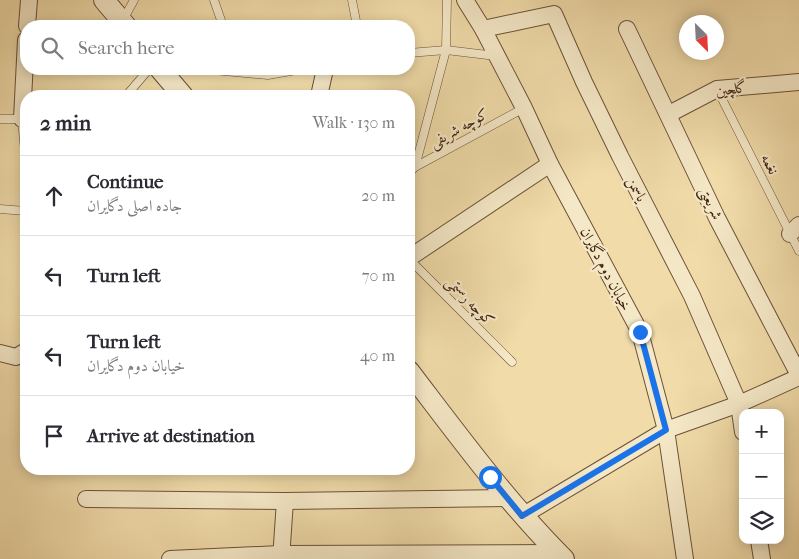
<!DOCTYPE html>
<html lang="en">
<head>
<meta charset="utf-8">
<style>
	:root { --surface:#fff; --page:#f7f7f7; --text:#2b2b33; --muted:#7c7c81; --line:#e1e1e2 }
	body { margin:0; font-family:"IM FELL French Canon",Amiri,serif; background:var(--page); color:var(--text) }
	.controls { position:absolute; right:15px; bottom:15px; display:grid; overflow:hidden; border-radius:10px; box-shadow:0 2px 12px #0003 }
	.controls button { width:45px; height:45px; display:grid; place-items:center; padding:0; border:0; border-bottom:1px solid var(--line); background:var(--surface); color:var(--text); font:25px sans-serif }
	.compass { position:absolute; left:679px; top:15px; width:45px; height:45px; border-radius:50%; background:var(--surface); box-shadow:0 2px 12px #0003; rotate:156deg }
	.stop { position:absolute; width:15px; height:15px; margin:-11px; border:4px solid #1a73e8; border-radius:50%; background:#fff }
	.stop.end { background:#1a73e8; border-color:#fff; box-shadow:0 1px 5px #0008 }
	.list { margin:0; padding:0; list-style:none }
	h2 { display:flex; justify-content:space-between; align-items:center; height:65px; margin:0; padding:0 20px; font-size:21px }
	h2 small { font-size:16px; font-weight:400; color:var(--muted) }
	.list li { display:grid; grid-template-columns:32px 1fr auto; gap:15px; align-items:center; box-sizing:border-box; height:80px; padding:0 20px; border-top:1px solid var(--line) }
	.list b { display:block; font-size:19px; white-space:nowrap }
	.list p { margin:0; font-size:16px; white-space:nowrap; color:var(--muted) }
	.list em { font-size:16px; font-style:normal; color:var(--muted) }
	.icon { flex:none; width:28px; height:28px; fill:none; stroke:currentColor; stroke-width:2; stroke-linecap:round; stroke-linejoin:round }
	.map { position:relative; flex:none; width:799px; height:559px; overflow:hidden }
	.search { position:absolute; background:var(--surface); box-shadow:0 2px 12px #0003; left:20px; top:20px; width:395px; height:55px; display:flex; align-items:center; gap:12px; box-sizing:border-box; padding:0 18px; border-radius:20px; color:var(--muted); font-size:19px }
	.panel { position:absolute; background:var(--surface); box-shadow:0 2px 12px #0003; left:20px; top:90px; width:395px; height:385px; border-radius:20px }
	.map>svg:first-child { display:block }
</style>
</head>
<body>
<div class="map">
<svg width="799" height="559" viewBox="0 0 799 559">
	<rect width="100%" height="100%" fill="#f0dba9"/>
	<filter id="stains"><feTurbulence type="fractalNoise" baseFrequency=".004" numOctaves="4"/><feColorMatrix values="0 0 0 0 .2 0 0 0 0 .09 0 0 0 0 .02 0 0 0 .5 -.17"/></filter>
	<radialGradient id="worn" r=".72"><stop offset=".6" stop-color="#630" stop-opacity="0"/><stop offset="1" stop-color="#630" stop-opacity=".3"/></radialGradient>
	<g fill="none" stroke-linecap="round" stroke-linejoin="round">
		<defs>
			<g id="service">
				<polyline points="214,0 223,26"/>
				<polyline points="352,0 357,26"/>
				<polyline points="123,20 134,0"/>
				<polyline points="409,53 446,50 496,56"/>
				<polyline points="203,69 268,75 302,69"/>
				<polyline points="717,89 799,251"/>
				<polyline points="126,96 149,69"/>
				<polyline points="0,119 22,119 26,163"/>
				<polyline points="415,167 446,50 447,0"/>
				<polyline points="409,173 415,167 524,108"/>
				<polyline points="0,209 26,211"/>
				<polyline points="409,259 512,362"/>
			</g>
			<g id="minor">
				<polyline points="465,0 483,29 524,108 550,164 640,332 666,430 685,559"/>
				<polyline points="27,26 29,0"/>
				<polyline points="483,29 554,14 584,82 620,156 692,296 739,404 743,432"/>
				<polyline points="627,29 717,218 799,375"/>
				<polyline points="319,96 325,69"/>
				<polyline points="669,114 717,89 799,82"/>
				<polyline points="22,119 26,40"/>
				<polyline points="790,234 799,225"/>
				<polyline points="409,258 550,164"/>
				<polyline points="0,353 16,357 26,351"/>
				<polyline points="86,499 285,501 508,498"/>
				<polyline points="522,516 666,430 739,404 799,377"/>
				<polyline points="759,540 762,559"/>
				<polyline points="170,559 280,554 558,553"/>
				<polyline points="281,559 285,501"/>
			</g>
			<g id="tertiary">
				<polyline points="104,0 126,26"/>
				<polyline points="160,69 183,96"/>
				<path d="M409 371C458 435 506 501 564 559"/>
			</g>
		</defs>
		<use href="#service" stroke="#6b5138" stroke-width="9"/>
		<use href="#minor" stroke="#6b5138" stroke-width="18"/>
		<use href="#tertiary" stroke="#6b5138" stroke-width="22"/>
		<use href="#service" stroke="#f5e8c7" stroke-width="8"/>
		<use href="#minor" stroke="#f5e8c7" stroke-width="16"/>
		<use href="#tertiary" stroke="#f5e8c7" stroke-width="20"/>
	</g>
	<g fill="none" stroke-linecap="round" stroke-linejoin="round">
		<polyline stroke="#1a73e8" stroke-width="6" points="490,477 522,516 666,430 640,332"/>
	</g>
	<g text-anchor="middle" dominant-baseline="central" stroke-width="4.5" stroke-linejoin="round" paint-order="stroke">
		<g font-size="15" fill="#3f2312" stroke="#f5e8c7">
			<text transform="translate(731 89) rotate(-9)">گلچین</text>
			<text transform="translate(459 128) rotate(-29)">کوچه شریفی</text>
			<text transform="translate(770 164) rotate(63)">نغمه</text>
			<text transform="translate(637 189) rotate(63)">یاسمن</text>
			<text transform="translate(711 203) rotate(64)">شریعتی</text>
			<text transform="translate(606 269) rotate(62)">خیابان دوم دگایران</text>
			<text transform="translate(470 301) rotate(45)">کوچه رستمی</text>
		</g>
	</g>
	<rect width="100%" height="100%" filter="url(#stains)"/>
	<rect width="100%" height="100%" fill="url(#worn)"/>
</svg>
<div class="controls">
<button>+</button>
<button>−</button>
<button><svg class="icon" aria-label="layers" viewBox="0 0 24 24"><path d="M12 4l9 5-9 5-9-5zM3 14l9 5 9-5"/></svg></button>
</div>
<svg class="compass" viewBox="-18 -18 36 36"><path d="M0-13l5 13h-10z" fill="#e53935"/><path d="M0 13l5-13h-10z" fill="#7c7c81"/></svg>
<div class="stop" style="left:490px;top:477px"></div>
<div class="stop end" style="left:640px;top:332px"></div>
<div class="search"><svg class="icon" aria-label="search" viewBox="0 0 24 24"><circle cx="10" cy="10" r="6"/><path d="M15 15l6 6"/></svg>Search here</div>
<section class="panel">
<h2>2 min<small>Walk · 130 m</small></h2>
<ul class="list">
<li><svg class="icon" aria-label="ahead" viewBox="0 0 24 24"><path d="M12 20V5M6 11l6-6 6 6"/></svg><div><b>Continue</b><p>جاده اصلی دگایران</p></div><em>20 m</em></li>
<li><svg class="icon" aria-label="left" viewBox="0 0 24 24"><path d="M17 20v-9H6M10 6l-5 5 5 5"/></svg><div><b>Turn left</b></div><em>70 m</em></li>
<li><svg class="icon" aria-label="left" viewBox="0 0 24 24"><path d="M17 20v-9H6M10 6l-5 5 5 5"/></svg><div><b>Turn left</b><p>خیابان دوم دگایران</p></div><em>40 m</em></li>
<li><svg class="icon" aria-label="arrive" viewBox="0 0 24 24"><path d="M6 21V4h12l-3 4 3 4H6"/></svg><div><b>Arrive at destination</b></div></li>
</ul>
</section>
</div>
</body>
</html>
